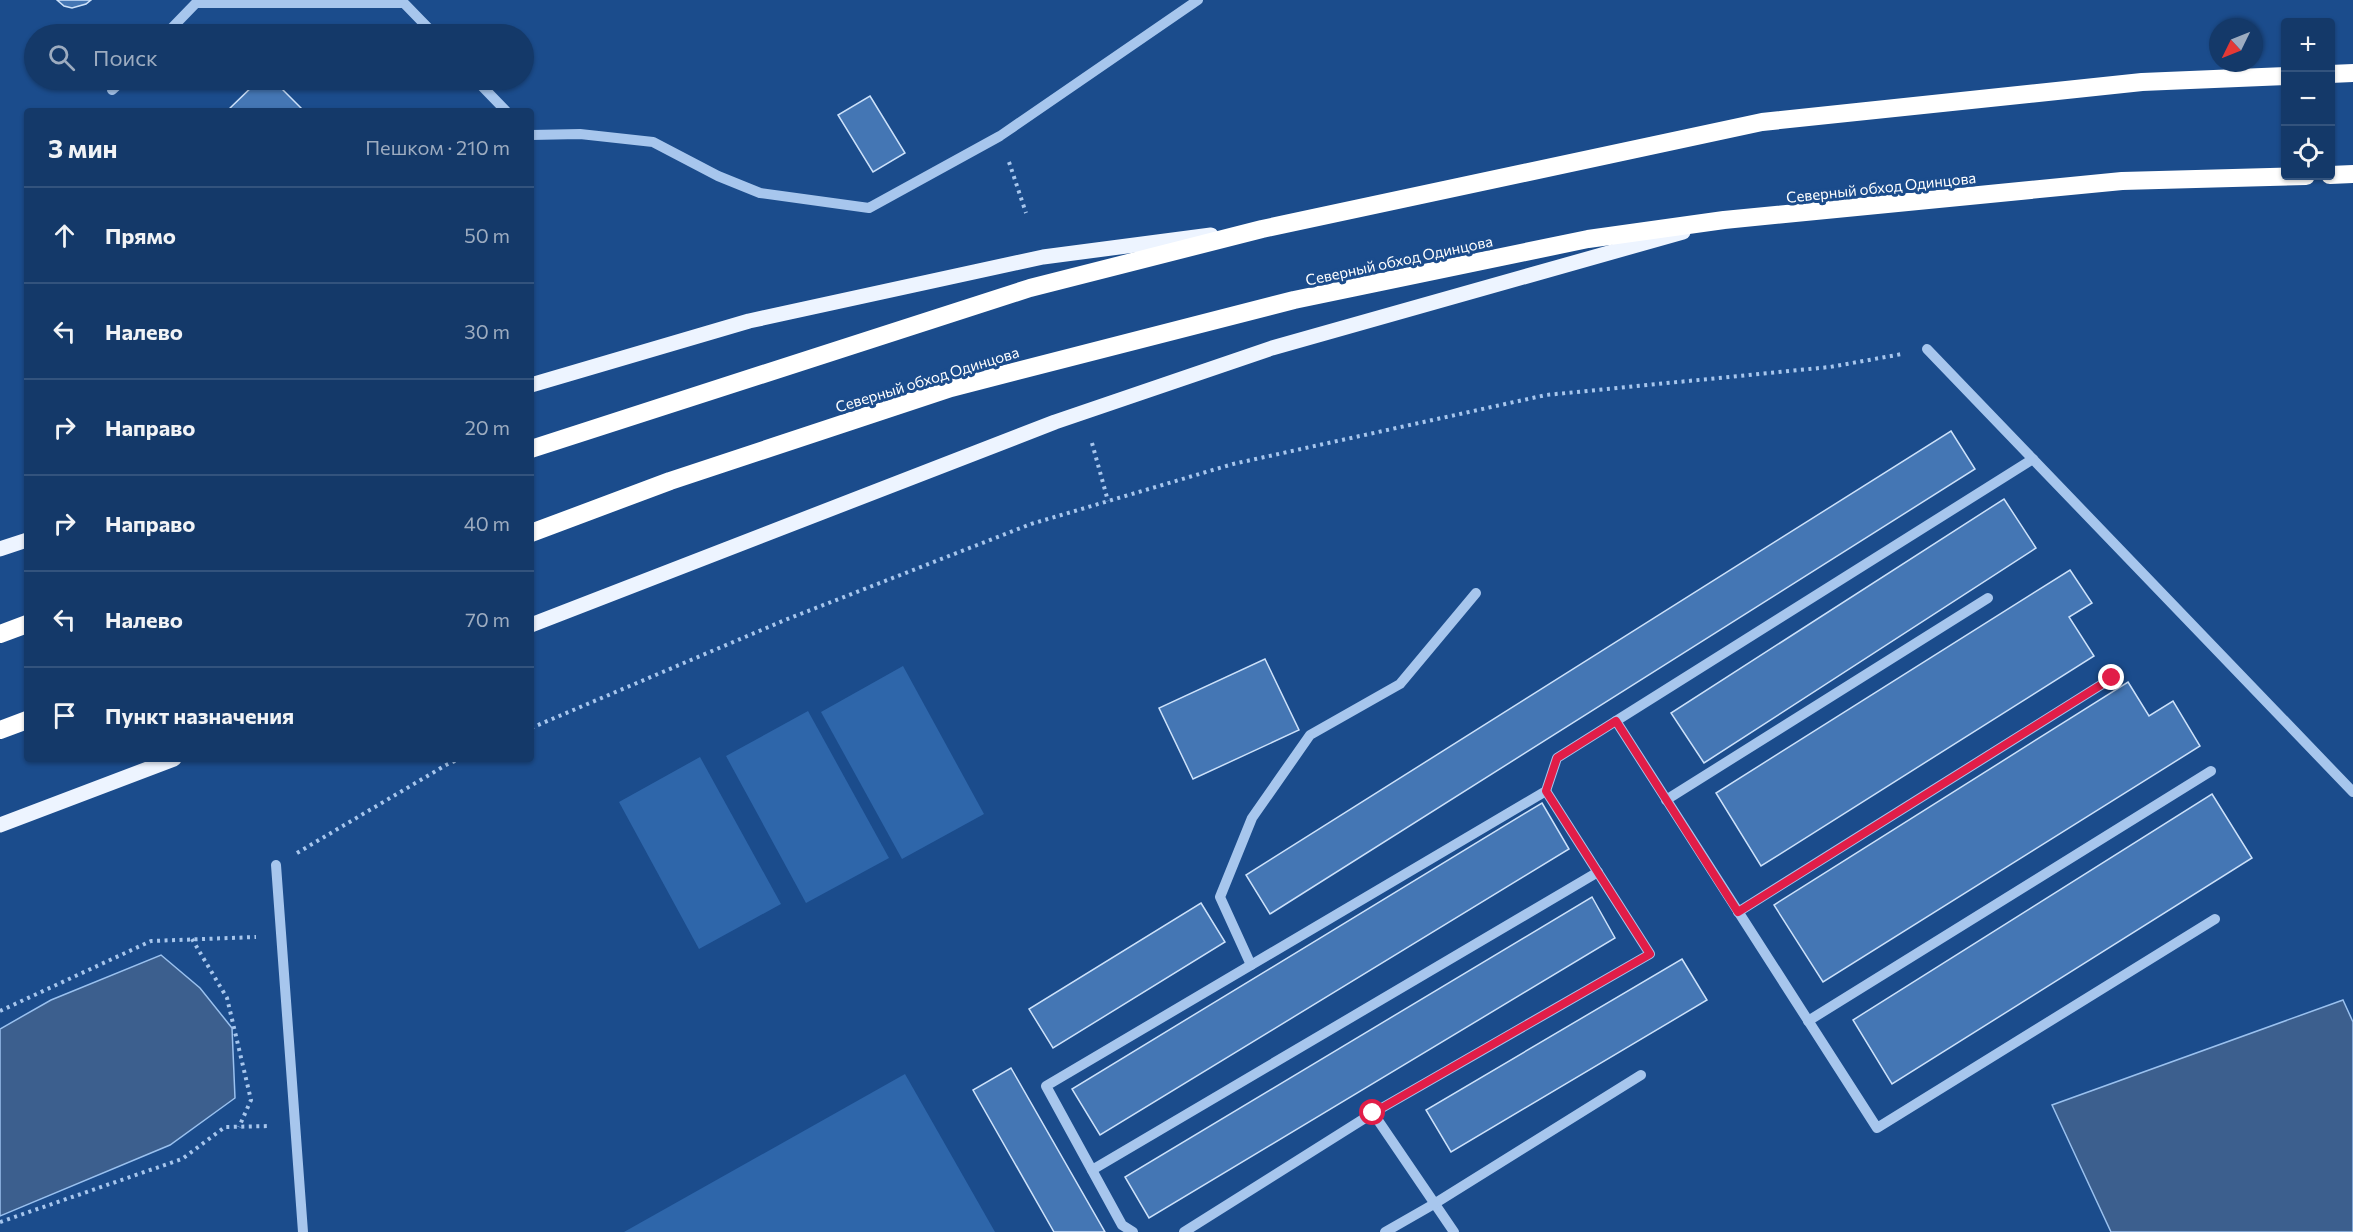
<!DOCTYPE html>
<html lang="ru">
<head>
<meta charset="utf-8">
<style>
	:root { --surface:#143969; --page:#1d406f; --text:#f1f3f6; --muted:#9dacc0; --line:#33537d }
	body { margin:0; font-family:Commissioner,sans-serif; background:var(--page); color:var(--text) }
	.controls { position:absolute; right:18px; top:18px; display:grid; overflow:hidden; border-radius:6px; box-shadow:0 2px 4px #0004 }
	.controls button { width:54px; height:54px; display:grid; place-items:center; padding:0; border:0; border-bottom:2px solid var(--line); background:var(--surface); color:var(--text); font:30px sans-serif }
	.compass { position:absolute; left:2209px; top:18px; width:54px; height:54px; border-radius:50%; background:var(--surface); box-shadow:0 2px 4px #0004; rotate:227deg }
	.stop { position:absolute; width:18px; height:18px; margin:-14px; border:4px solid #e11d48; border-radius:50%; background:#fff }
	.stop.end { background:#e11d48; border-color:#fff; box-shadow:0 2px 6px #0008 }
	.list { margin:0; padding:0; list-style:none }
	h2 { display:flex; justify-content:space-between; align-items:center; height:78px; margin:0; padding:0 24px; font-size:26px }
	h2 small { font-size:20px; font-weight:400; color:var(--muted) }
	.list li { display:grid; grid-template-columns:39px 1fr auto; gap:18px; align-items:center; box-sizing:border-box; height:96px; padding:0 24px; border-top:2px solid var(--line) }
	.list b { display:block; font-size:22px; white-space:nowrap }
	.list em { font-size:20px; font-style:normal; color:var(--muted) }
	.icon { flex:none; width:33px; height:33px; fill:none; stroke:currentColor; stroke-width:2; stroke-linecap:round; stroke-linejoin:round }
	.map { position:relative; flex:none; width:2353px; height:1232px; overflow:hidden }
	.search { position:absolute; background:var(--surface); box-shadow:0 2px 4px #0004; left:24px; top:24px; width:510px; height:66px; display:flex; align-items:center; gap:15px; box-sizing:border-box; padding:0 21px; border-radius:33px; color:var(--muted); font-size:22px }
	.panel { position:absolute; background:var(--surface); box-shadow:0 2px 4px #0004; left:24px; top:108px; width:510px; height:654px; border-radius:6px }
	.map>svg:first-child { display:block }
</style>
</head>
<body>
<div class="map">
<svg width="2353" height="1232" viewBox="0 0 2353 1232">
	<rect width="100%" height="100%" fill="#1b4c8c"/>
	<g fill="#2e66aa">
		<polygon points="903,666 984,814 902,859 821,712"/>
		<polygon points="808,711 889,858 806,903 726,756"/>
		<polygon points="700,757 781,904 699,949 619,802"/>
		<polygon points="905,1074 995,1232 624,1232"/>
	</g>
	<g fill="#3c5f8e" stroke="#9ac1ef" stroke-width="1.5">
		<polygon points="161,955 200,988 232,1028 235,1098 170,1145 0,1216 0,1029 51,1000"/>
		<polygon points="2343,1000 2353,1022 2353,1232 2111,1232 2052,1105"/>
	</g>
	<g fill="#4476b4" stroke="#cce1fa" stroke-width="1.5">
		<polygon points="57,0 91,0 86,4 72,8 64,6"/>
		<polygon points="259,80 273,80 304,111 227,111"/>
		<polygon points="870,96 905,153 873,172 838,115"/>
		<polygon points="1951,431 1975,469 1270,914 1246,875"/>
		<polygon points="2004,499 2036,548 1704,763 1671,713"/>
		<polygon points="2070,570 2092,603 2069,617 2094,656 1761,866 1716,793"/>
		<polygon points="1265,659 1299,730 1193,779 1159,708"/>
		<polygon points="2128,682 2149,716 2173,701 2200,746 1823,982 1774,905"/>
		<polygon points="2212,794 2252,858 1892,1084 1853,1020"/>
		<polygon points="1542,803 1569,849 1100,1135 1072,1089"/>
		<polygon points="1592,897 1615,938 1149,1218 1125,1177"/>
		<polygon points="1201,903 1225,942 1053,1048 1029,1009"/>
		<polygon points="1682,959 1707,1000 1451,1152 1426,1110"/>
		<polygon points="1011,1068 1105,1232 1054,1232 973,1090"/>
	</g>
	<g fill="none" stroke-linecap="round" stroke-linejoin="round">
		<g stroke="#a7c6ed" stroke-width="4" stroke-dasharray="3 4.5" stroke-linecap="butt">
			<polyline points="1009,162 1026,213"/>
			<polyline points="1092,443 1108,501"/>
			<polyline points="531,728 785,620 1031,524 1233,464 1546,395 1830,367 1902,354"/>
			<polyline points="297,853 446,765 459,759"/>
			<polyline points="192,939 227,998 251,1100 239,1127"/>
			<polyline points="0,1011 151,941 256,937"/>
			<polyline points="0,1222 182,1159 225,1127 270,1126"/>
		</g>
		<g stroke="#a7c6ed" stroke-width="10">
			<polyline points="401,0 434,34"/>
			<polyline points="166,34 196,3 403,3"/>
			<polyline points="476,80 506,111"/>
			<polyline points="112,90 123,80"/>
			<polyline points="531,135 580,134 653,142 718,176 760,193 869,208 1000,136 1198,0"/>
			<polyline points="1927,349 2353,792"/>
			<polyline points="1616,721 1877,1128 2215,919"/>
			<polyline points="1666,800 1988,598"/>
			<polyline points="276,865 303,1232"/>
			<polyline points="1738,912 2112,678"/>
			<polyline points="1251,965 1220,897 1252,818 1310,735 1400,684 1476,593"/>
			<polyline points="1808,1021 2211,771"/>
			<polyline points="1373,1113 1650,954 1546,791"/>
			<polyline points="1092,1170 1598,872"/>
			<polyline points="1133,1232 1122,1225 1046,1086 1546,791 1557,758 2033,459"/>
			<polyline points="1184,1232 1373,1113 1454,1232"/>
			<polyline points="1385,1232 1434,1204 1641,1075"/>
		</g>
		<g stroke="#edf4ff" stroke-width="15">
			<polyline points="531,385 749,321 1043,257 1211,235"/>
			<polyline points="0,549 27,540"/>
			<polyline points="531,625 1055,422 1272,348 1683,232"/>
			<polyline points="0,825 174,759"/>
		</g>
		<g stroke="#fff" stroke-width="18">
			<polyline points="2330,74 2353,73"/>
			<polyline points="2330,175 2353,174"/>
			<polyline points="531,449 1030,288 1262,229 1762,122 2142,82 2286,76"/>
			<polyline points="531,533 670,481 951,388 1294,300 1588,239 1724,220 2122,181 2306,176"/>
			<polyline points="0,634 27,624"/>
			<polyline points="0,730 27,720"/>
		</g>
	</g>
	<g fill="none" stroke-linecap="round" stroke-linejoin="round">
		<polyline stroke="#e11d48" stroke-width="8" points="1373,1113 1650,954 1546,791 1557,758 1616,721 1738,912 2112,678"/>
	</g>
	<g text-anchor="middle" dominant-baseline="central" stroke-width="6" stroke-linejoin="round" paint-order="stroke">
		<g font-size="15" fill="#fff" stroke="#1b4c8c">
			<text transform="translate(1881 187) rotate(-6)">Северный обход Одинцова</text>
			<text transform="translate(1399 260) rotate(-12)">Северный обход Одинцова</text>
			<text transform="translate(927 379) rotate(-17)">Северный обход Одинцова</text>
		</g>
	</g>
</svg>
<div class="controls">
<button>+</button>
<button>−</button>
<button><svg class="icon" aria-label="locate" viewBox="0 0 24 24"><circle cx="12" cy="12" r="6"/><path d="M12 2v4M12 18v4M2 12h4M18 12h4"/></svg></button>
</div>
<svg class="compass" viewBox="-18 -18 36 36"><path d="M0-13l5 13h-10z" fill="#e53935"/><path d="M0 13l5-13h-10z" fill="#9dacc0"/></svg>
<div class="stop" style="left:1373px;top:1113px"></div>
<div class="stop end" style="left:2112px;top:678px"></div>
<div class="search"><svg class="icon" aria-label="search" viewBox="0 0 24 24"><circle cx="10" cy="10" r="6"/><path d="M15 15l6 6"/></svg>Поиск</div>
<section class="panel">
<h2>3 мин<small>Пешком · 210 m</small></h2>
<ul class="list">
<li><svg class="icon" aria-label="ahead" viewBox="0 0 24 24"><path d="M12 20V5M6 11l6-6 6 6"/></svg><div><b>Прямо</b></div><em>50 m</em></li>
<li><svg class="icon" aria-label="left" viewBox="0 0 24 24"><path d="M17 20v-9H6M10 6l-5 5 5 5"/></svg><div><b>Налево</b></div><em>30 m</em></li>
<li><svg class="icon" aria-label="right" viewBox="0 0 24 24"><path d="M7 20v-9h11M14 6l5 5-5 5"/></svg><div><b>Направо</b></div><em>20 m</em></li>
<li><svg class="icon" aria-label="right" viewBox="0 0 24 24"><path d="M7 20v-9h11M14 6l5 5-5 5"/></svg><div><b>Направо</b></div><em>40 m</em></li>
<li><svg class="icon" aria-label="left" viewBox="0 0 24 24"><path d="M17 20v-9H6M10 6l-5 5 5 5"/></svg><div><b>Налево</b></div><em>70 m</em></li>
<li><svg class="icon" aria-label="arrive" viewBox="0 0 24 24"><path d="M6 21V4h12l-3 4 3 4H6"/></svg><div><b>Пункт назначения</b></div></li>
</ul>
</section>
</div>
</body>
</html>
